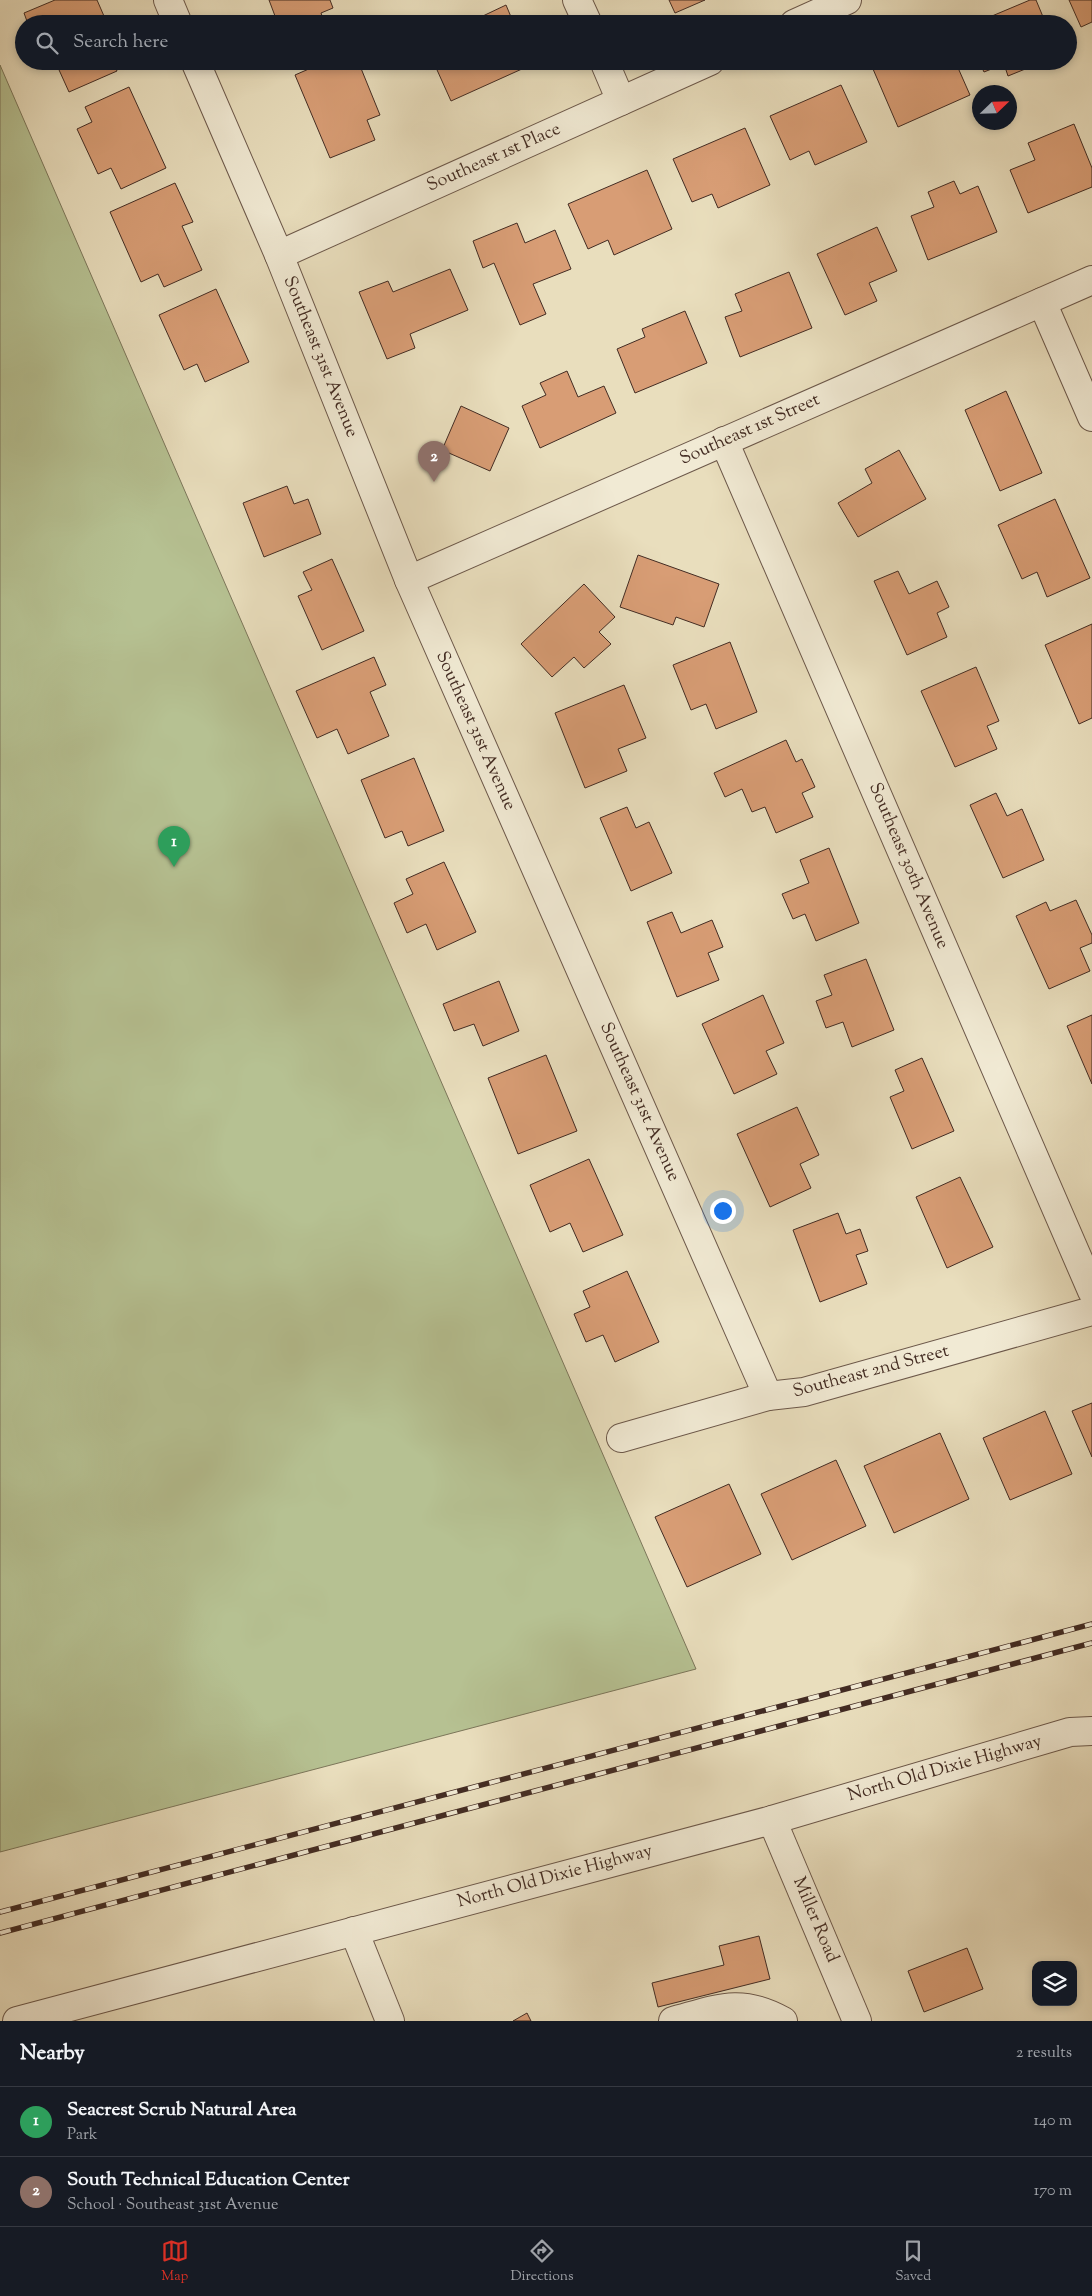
<!DOCTYPE html>
<html lang="en">
<head>
<meta charset="utf-8">
<style>
	:root { --surface:#171b24; --page:#20242c; --text:#f1f3f6; --muted:#9ea1a6; --line:#363941; --accent:#d93025 }
	body { margin:0; font-family:"Sorts Mill Goudy",serif; background:var(--page); color:var(--text) }
	.controls { position:absolute; right:15px; bottom:15px; display:grid; overflow:hidden; border-radius:10px; box-shadow:0 2px 8px #0003 }
	.controls button { width:45px; height:45px; display:grid; place-items:center; padding:0; border:0; border-bottom:1px solid var(--line); background:var(--surface); color:var(--text); font:25px sans-serif }
	.compass { position:absolute; left:972px; top:85px; width:45px; height:45px; border-radius:50%; background:var(--surface); box-shadow:0 2px 8px #0003; rotate:67deg }
	.you { position:absolute; left:722px; top:1210px; width:18px; height:18px; margin:-12px; border:4px solid #fff; border-radius:50%; background:#1a73e8; box-shadow:0 0 0 8px #1a73e833 }
	.badge { display:grid; place-items:center; width:32px; height:32px; border-radius:50%; background:var(--accent); color:#fff; font-size:16px; font-weight:700 }
	.pin { position:absolute; translate:-50% -41px; filter:drop-shadow(0 1px 2px #0008) }
	.pin::after { content:''; position:absolute; top:26px; width:18px; height:15px; background:inherit; clip-path:polygon(0 0,100% 0,50% 100%) }
	.list { margin:0; padding:0; list-style:none }
	h2 { display:flex; justify-content:space-between; align-items:center; height:65px; margin:0; padding:0 20px; font-size:21px }
	h2 small { font-size:16px; font-weight:400; color:var(--muted) }
	.list li { display:grid; grid-template-columns:32px 1fr auto; gap:15px; align-items:center; box-sizing:border-box; height:70px; padding:0 20px; border-top:1px solid var(--line) }
	.list b { display:block; font-size:19px; white-space:nowrap }
	.list p { margin:0; font-size:16px; white-space:nowrap; color:var(--muted) }
	.list em { font-size:16px; font-style:normal; color:var(--muted) }
	.icon { flex:none; width:28px; height:28px; fill:none; stroke:currentColor; stroke-width:2; stroke-linecap:round; stroke-linejoin:round }
	.map { position:relative; flex:none; width:1092px; height:2021px; overflow:hidden }
	.search { position:absolute; background:var(--surface); box-shadow:0 2px 8px #0003; left:15px; right:15px; top:15px; height:55px; display:flex; align-items:center; gap:12px; box-sizing:border-box; padding:0 18px; border-radius:28px; color:var(--muted); font-size:19px }
	.sheet { height:205px; background:var(--surface) }
	nav { display:flex; justify-content:space-around; align-items:center; box-sizing:border-box; height:70px; border-top:1px solid var(--line); background:var(--surface); font-size:14px; color:var(--muted) }
	nav a { display:grid; justify-items:center; gap:2px }
	nav .on { color:var(--accent) }
	.map>svg:first-child { display:block }
</style>
</head>
<body>
<div class="map">
<svg width="1092" height="2021" viewBox="0 0 1092 2021">
	<rect width="100%" height="100%" fill="#e9debd"/>
	<filter id="stains"><feTurbulence type="fractalNoise" baseFrequency=".004" numOctaves="4"/><feColorMatrix values="0 0 0 0 .2 0 0 0 0 .09 0 0 0 0 .02 0 0 0 .5 -.17"/></filter>
	<radialGradient id="worn" r=".72"><stop offset=".6" stop-color="#630" stop-opacity="0"/><stop offset="1" stop-color="#630" stop-opacity=".3"/></radialGradient>
	<polygon fill="#b6c192" stroke="#7c765a" points="0,65 696,1669 0,1852"/>
	<g fill="#d89d75" stroke="#432c23">
		<polygon points="55,0 97,0 107,23 28,24 24,13"/>
		<polygon points="269,0 330,0 333,8 321,13 325,24 278,24"/>
		<polygon points="669,0 705,0 675,13"/>
		<polygon points="1030,0 1036,0 1046,24 973,24"/>
		<polygon points="1069,0 1092,0 1092,22 1081,27"/>
		<polygon points="506,5 514,24 466,24"/>
		<polygon points="55,61 113,61 117,71 69,92"/>
		<polygon points="327,61 358,61 380,115 367,120 375,140 330,158 295,75"/>
		<polygon points="433,61 531,61 533,64 451,101"/>
		<polygon points="892,61 955,61 970,95 898,127 873,69"/>
		<polygon points="979,61 1045,61 1008,76 1004,64 984,72"/>
		<polygon points="841,85 867,142 815,165 809,151 790,160 770,116"/>
		<polygon points="129,87 166,168 121,189 111,168 98,174 77,129 92,122 85,107"/>
		<polygon points="1074,124 1092,168 1092,187 1028,213 1010,170 1035,160 1028,143"/>
		<polygon points="745,128 770,185 718,208 712,194 692,202 673,159"/>
		<polygon points="647,170 672,229 614,255 608,240 588,249 568,204"/>
		<polygon points="954,181 960,194 978,186 997,232 928,260 911,216 934,207 928,192"/>
		<polygon points="175,183 193,222 182,226 202,270 164,287 158,274 141,282 110,212"/>
		<polygon points="517,223 525,243 555,230 571,269 533,284 546,314 520,325 494,263 483,268 473,241"/>
		<polygon points="877,227 897,271 869,283 877,301 845,315 817,254"/>
		<polygon points="450,269 468,310 410,334 415,348 387,359 359,292 388,281 393,292"/>
		<polygon points="789,272 812,328 740,357 725,317 742,311 735,294"/>
		<polygon points="216,289 249,362 205,382 197,364 184,370 159,315"/>
		<polygon points="685,311 707,363 635,393 617,349 645,337 642,329"/>
		<polygon points="567,371 578,397 604,386 616,413 540,448 522,406 546,395 540,383"/>
		<polygon points="1006,391 1042,473 1000,491 965,410"/>
		<polygon points="461,406 509,428 490,471 442,450"/>
		<polygon points="899,450 926,499 858,537 838,503 872,483 865,469"/>
		<polygon points="287,486 294,504 308,499 321,534 264,557 243,503"/>
		<polygon points="1055,499 1090,578 1047,597 1037,572 1022,579 998,525"/>
		<polygon points="638,555 719,584 704,627 676,617 673,625 620,607"/>
		<polygon points="332,559 364,631 322,650 298,596 312,590 303,572"/>
		<polygon points="898,571 909,594 937,581 949,607 937,613 947,637 907,655 874,581"/>
		<polygon points="584,584 615,617 599,632 611,644 584,668 574,657 552,677 521,644"/>
		<polygon points="1092,624 1092,718 1079,724 1045,645"/>
		<polygon points="730,642 757,712 716,729 706,704 691,710 673,665"/>
		<polygon points="374,657 386,685 370,692 389,736 348,754 337,729 317,738 296,691"/>
		<polygon points="976,667 999,721 987,726 997,749 955,767 921,691"/>
		<polygon points="624,685 646,738 618,749 627,771 585,788 555,713"/>
		<polygon points="786,740 796,762 802,759 815,787 802,793 813,817 776,833 765,807 752,812 742,789 725,797 714,773"/>
		<polygon points="414,758 444,831 408,846 402,831 385,838 361,780"/>
		<polygon points="996,793 1007,816 1022,809 1044,860 1003,878 970,805"/>
		<polygon points="627,807 636,828 649,822 672,873 631,891 600,818"/>
		<polygon points="829,848 859,923 816,941 805,914 793,919 782,894 809,883 800,860"/>
		<polygon points="444,862 476,932 437,950 426,924 407,933 394,903 413,894 406,879"/>
		<polygon points="1076,900 1092,935 1092,943 1080,948 1090,971 1049,989 1016,916 1046,902 1050,911"/>
		<polygon points="672,912 681,933 712,920 723,947 708,953 719,980 677,997 647,922"/>
		<polygon points="866,959 894,1030 852,1047 843,1022 826,1028 816,1001 832,995 824,975"/>
		<polygon points="499,981 519,1031 483,1046 474,1024 454,1031 443,1004"/>
		<polygon points="763,995 784,1043 766,1051 777,1074 734,1094 702,1024"/>
		<polygon points="1092,1015 1092,1084 1067,1026"/>
		<polygon points="546,1055 577,1131 518,1154 488,1078"/>
		<polygon points="922,1058 954,1131 912,1149 890,1097 904,1091 895,1070"/>
		<polygon points="797,1107 819,1155 800,1164 811,1188 770,1207 737,1134"/>
		<polygon points="589,1159 623,1235 583,1252 570,1223 550,1232 530,1185"/>
		<polygon points="960,1177 993,1247 947,1268 916,1197"/>
		<polygon points="838,1213 846,1234 860,1229 868,1251 856,1255 867,1284 820,1302 793,1230"/>
		<polygon points="627,1271 659,1342 615,1362 603,1335 586,1342 574,1314 590,1307 583,1291"/>
		<polygon points="1092,1403 1092,1457 1072,1411"/>
		<polygon points="1045,1411 1072,1474 1010,1500 983,1438"/>
		<polygon points="940,1433 969,1499 894,1533 864,1466"/>
		<polygon points="836,1460 866,1526 792,1560 761,1494"/>
		<polygon points="729,1484 761,1554 687,1587 655,1517"/>
		<polygon points="759,1936 770,1979 658,2007 652,1983 724,1965 719,1946"/>
		<polygon points="967,1948 983,1989 924,2012 908,1971"/>
		<polygon points="527,2013 531,2021 513,2021"/>
	</g>
	<g fill="none" stroke-linecap="round" stroke-linejoin="round">
		<defs>
			<g id="minor">
				<polyline points="168,0 178,24"/>
				<polyline points="577,0 588,24"/>
				<polyline points="794,24 847,0"/>
				<polyline points="195,61 279,255 409,580 768,1396"/>
				<polyline points="604,61 621,101"/>
				<polyline points="279,255 710,61"/>
				<polyline points="1042,302 1092,417"/>
				<polyline points="724,441 1092,1291"/>
				<polyline points="409,580 1092,280"/>
				<polyline points="621,1438 768,1396 804,1392 1092,1311"/>
				<polyline points="772,1820 857,2021"/>
				<polyline points="354,1931 390,2021"/>
				<polyline points="17,2021 772,1820 1070,1732 1092,1731"/>
				<path d="M673 2021C717 2009 740 1997 783 2021"/>
			</g>
		</defs>
		<use href="#minor" stroke="#6c584a" stroke-width="30"/>
		<use href="#minor" stroke="#f1ead4" stroke-width="28"/>
		<defs>
			<g id="rail">
				<polyline points="0,1912 1092,1624"/>
				<polyline points="0,1933 1092,1643"/>
			</g>
		</defs>
		<use href="#rail" stroke="#432c23" stroke-width="5.5"/>
		<use href="#rail" stroke="#f1ead4" stroke-width="4" stroke-dasharray="11" stroke-linecap="butt"/>
	</g>
	<g text-anchor="middle" dominant-baseline="central" stroke-width="5" stroke-linejoin="round" paint-order="stroke">
		<g font-size="18" fill="#432c23" stroke="#f1ead4">
			<text transform="translate(494 158) rotate(-24)">Southeast 1st Place</text>
			<text transform="translate(320 357) rotate(68)">Southeast 31st Avenue</text>
			<text transform="translate(750 430) rotate(-24)">Southeast 1st Street</text>
			<text transform="translate(475 731) rotate(66)">Southeast 31st Avenue</text>
			<text transform="translate(908 866) rotate(67)">Southeast 30th Avenue</text>
			<text transform="translate(639 1102) rotate(66)">Southeast 31st Avenue</text>
			<text transform="translate(871 1372) rotate(-15)">Southeast 2nd Street</text>
			<text transform="translate(945 1769) rotate(-16)">North Old Dixie Highway</text>
			<text transform="translate(555 1877) rotate(-15)">North Old Dixie Highway</text>
			<text transform="translate(815 1920) rotate(67)">Miller Road</text>
		</g>
	</g>
	<rect width="100%" height="100%" filter="url(#stains)"/>
	<rect width="100%" height="100%" fill="url(#worn)"/>
</svg>
<div class="controls">
<button><svg class="icon" aria-label="layers" viewBox="0 0 24 24"><path d="M12 4l9 5-9 5-9-5zM3 14l9 5 9-5"/></svg></button>
</div>
<svg class="compass" viewBox="-18 -18 36 36"><path d="M0-13l5 13h-10z" fill="#e53935"/><path d="M0 13l5-13h-10z" fill="#9ea1a6"/></svg>
<div class="you"></div>
<div class="pin badge" style="left:174px;top:867px;background:#2e9e5b">1</div>
<div class="pin badge" style="left:434px;top:482px;background:#8d6e63">2</div>
<div class="search"><svg class="icon" aria-label="search" viewBox="0 0 24 24"><circle cx="10" cy="10" r="6"/><path d="M15 15l6 6"/></svg>Search here</div>
</div>
<section class="sheet">
<h2>Nearby<small>2 results</small></h2>
<ul class="list">
<li><span class="badge" style="background:#2e9e5b">1</span><div><b>Seacrest Scrub Natural Area</b><p>Park</p></div><em>140 m</em></li>
<li><span class="badge" style="background:#8d6e63">2</span><div><b>South Technical Education Center</b><p>School · Southeast 31st Avenue</p></div><em>170 m</em></li>
</ul>
</section>
<nav>
<a class="on"><svg class="icon" aria-label="map" viewBox="0 0 24 24"><path d="M3 6l6-2 6 2 6-2v14l-6 2-6-2-6 2zM9 4v14M15 6v14"/></svg>Map</a>
<a><svg class="icon" aria-label="directions" viewBox="0 0 24 24"><path d="M12 3l9 9-9 9-9-9zM9 14v-3h6M13 9l2 2-2 2"/></svg>Directions</a>
<a><svg class="icon" aria-label="saved" viewBox="0 0 24 24"><path d="M7 4h10v16l-5-4-5 4z"/></svg>Saved</a>
</nav>
</body>
</html>
